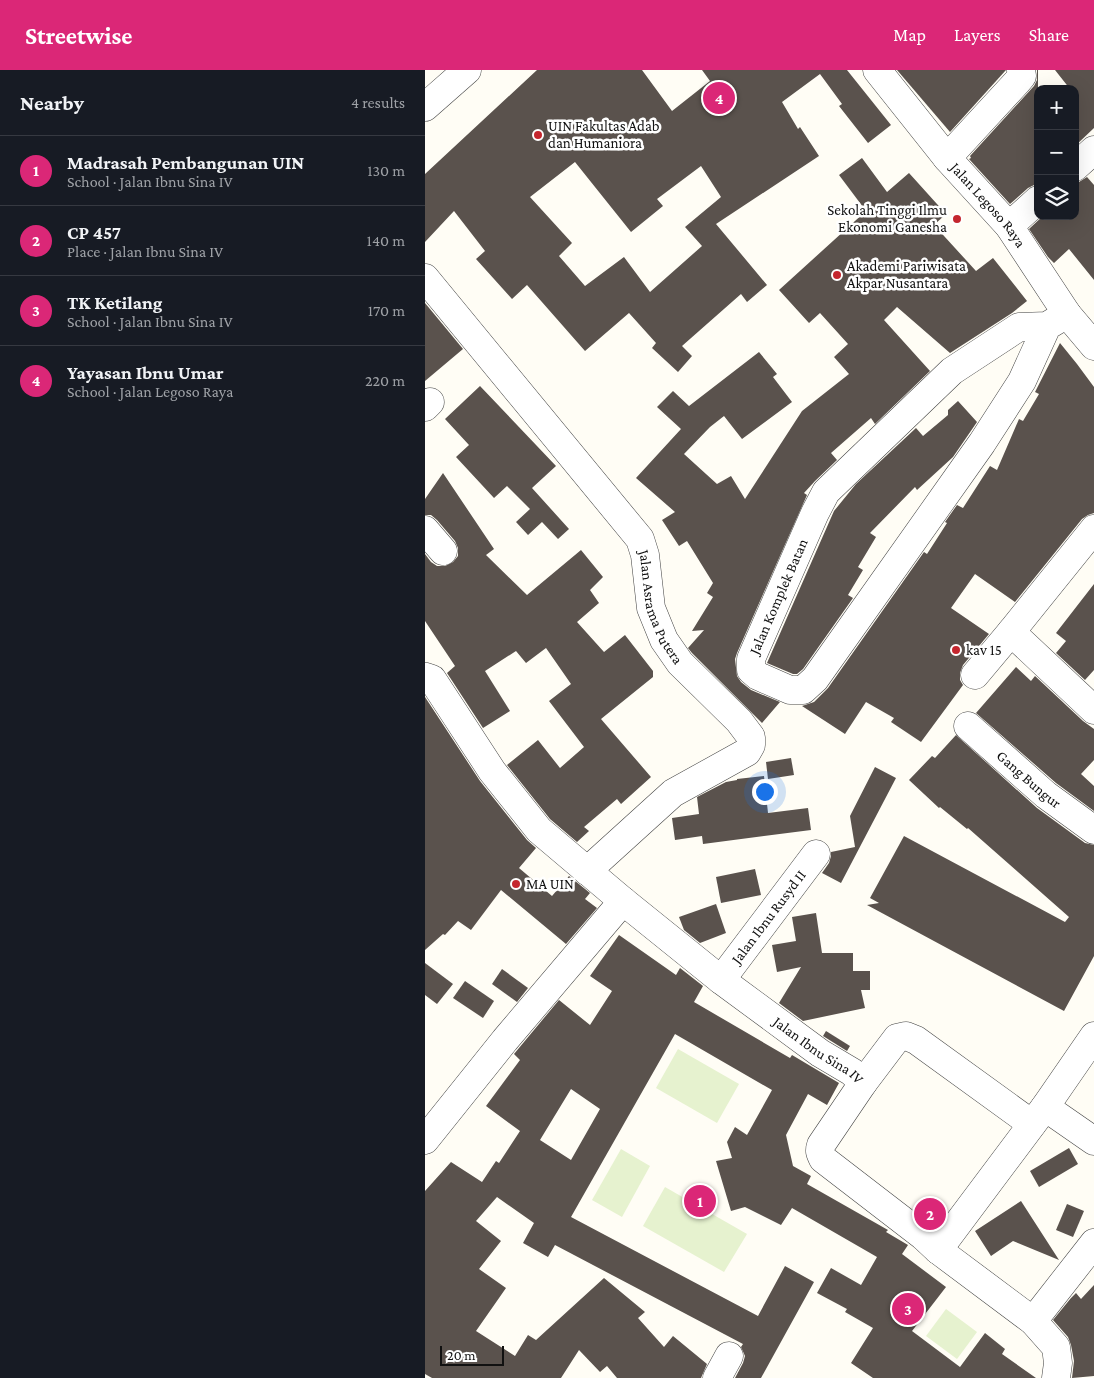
<!DOCTYPE html>
<html lang="en">
<head>
<meta charset="utf-8">
<style>
	:root { --surface:#171b24; --page:#20242c; --text:#f1f3f6; --muted:#9ea1a6; --line:#363941; --accent:#db2777 }
	body { margin:0; font-family:"Crimson Pro",serif; background:var(--page); color:var(--text) }
	.controls { position:absolute; right:15px; top:15px; display:grid; overflow:hidden; border-radius:10px; box-shadow:0 5px 20px #0002 }
	.controls button { width:45px; height:45px; display:grid; place-items:center; padding:0; border:0; border-bottom:1px solid var(--line); background:var(--surface); color:var(--text); font:25px sans-serif }
	.scale { position:absolute; left:15px; bottom:12px; width:64px; box-sizing:border-box; padding-left:5px; border:2px solid #111; border-top:0; font-size:14px; line-height:18px; white-space:nowrap; color:#111; -webkit-text-stroke:4px #fff; paint-order:stroke }
	.you { position:absolute; left:339px; top:721px; width:18px; height:18px; margin:-12px; border:4px solid #fff; border-radius:50%; background:#1a73e8; box-shadow:0 0 0 8px #1a73e833 }
	.badge { display:grid; place-items:center; width:32px; height:32px; border-radius:50%; background:var(--accent); color:#fff; font-size:16px; font-weight:700 }
	.pin { position:absolute; translate:-50% -50%; border:2px solid #fff; box-shadow:0 1px 5px #0006 }
	.list { margin:0; padding:0; list-style:none }
	h2 { display:flex; justify-content:space-between; align-items:center; height:65px; margin:0; padding:0 20px; font-size:21px }
	h2 small { font-size:16px; font-weight:400; color:var(--muted) }
	.list li { display:grid; grid-template-columns:32px 1fr auto; gap:15px; align-items:center; box-sizing:border-box; height:70px; padding:0 20px; border-top:1px solid var(--line) }
	.list b { display:block; font-size:19px; white-space:nowrap }
	.list p { margin:0; font-size:16px; white-space:nowrap; color:var(--muted) }
	.list em { font-size:16px; font-style:normal; color:var(--muted) }
	.icon { flex:none; width:28px; height:28px; fill:none; stroke:currentColor; stroke-width:2; stroke-linecap:round; stroke-linejoin:round }
	.map { position:relative; flex:none; width:669px; height:1308px; overflow:hidden }
	header { display:flex; align-items:center; gap:30px; box-sizing:border-box; height:70px; padding:0 25px; background:var(--accent); color:#fff }
	header strong { font-size:24px }
	nav { display:flex; gap:28px; margin-inline-start:auto; font-size:18px }
	main { display:flex }
	aside { flex:1; background:var(--surface) }
	.map>svg:first-child { display:block }
</style>
</head>
<body>
<header>
<strong>Streetwise</strong>
<nav><a>Map</a><a>Layers</a><a>Share</a></nav>
</header>
<main>
<aside>
<h2>Nearby<small>4 results</small></h2>
<ul class="list">
<li><span class="badge">1</span><div><b>Madrasah Pembangunan UIN</b><p>School · Jalan Ibnu Sina IV</p></div><em>130 m</em></li>
<li><span class="badge">2</span><div><b>CP 457</b><p>Place · Jalan Ibnu Sina IV</p></div><em>140 m</em></li>
<li><span class="badge">3</span><div><b>TK Ketilang</b><p>School · Jalan Ibnu Sina IV</p></div><em>170 m</em></li>
<li><span class="badge">4</span><div><b>Yayasan Ibnu Umar</b><p>School · Jalan Legoso Raya</p></div><em>220 m</em></li>
</ul>
</aside>
<div class="map">
<svg width="669" height="1308" viewBox="0 0 669 1308">
	<rect width="100%" height="100%" fill="#fffdf5"/>
	<g fill="#e6f2cf">
		<polygon points="253,979 314,1014 292,1053 231,1018"/>
		<polygon points="196,1079 225,1096 197,1147 167,1130"/>
		<polygon points="240,1117 322,1164 299,1202 218,1156"/>
		<polygon points="521,1239 552,1262 532,1289 501,1266"/>
	</g>
	<g fill="#5a524d" fill-rule="evenodd">
		<path d="M112 0H217L247 41 285 11 277 0H422L466 55 443 73 414 36 417 34 395 4 357 32 373 59 375 57 394 86 291 154 342 215 322 232 316 224 257 276 267 286 253 302 227 278 231 273 204 243 160 281 102 215 87 229 51 189 60 181 29 141 0 172V104ZM150 92 206 162 238 136 232 129 276 96 296 127 260 157 277 176 225 222 199 187 160 216 134 186 147 173 105 127Z"/>
		<polygon points="472,0 581,0 525,62"/>
		<polygon points="612,0 613,0 613,115 609,115 603,118 585,134 544,89 546,88 545,86 609,16 612,10"/>
		<polygon points="630,0 669,0 669,58 650,76 650,19 645,19"/>
		<polygon points="437,88 462,122 484,103 521,144 509,155 551,201 568,188 602,231 587,243 525,283 472,237 459,250 505,301 450,354 446,348 406,383 412,390 390,411 379,423 382,425 312,583 310,589 312,606 316,612 326,620 355,632 337,653 267,583 263,578 279,560 267,561 288,527 282,523 288,513 262,471 254,476 237,450 250,442 211,408 256,359 232,337 248,321 264,336 334,282 352,304 348,307 367,332 317,369 299,346 285,357 259,384 292,414 306,406 320,429 377,341 424,304 409,287 423,274 395,243 384,253 354,220 441,141 414,105"/>
		<polygon points="662,107 669,115 669,210 644,179 629,193 623,187 604,159 618,146 650,146 650,112 654,112"/>
		<polygon points="0,233 38,279 0,311"/>
		<polygon points="635,273 652,294 669,317 669,443 663,445 657,449 590,532 550,504 526,538 564,564 538,595 535,603 535,610 538,615 496,672 466,652 469,648 441,632 420,664 377,636 389,632 403,618 499,482 502,484 522,453 520,452 532,435 538,438 565,396 572,400 594,349 598,351 614,324 610,322"/>
		<polygon points="55,316 131,396 107,418 144,459 133,469 117,452 103,465 91,452 105,439 82,416 69,428 31,387 44,375 20,349"/>
		<polygon points="533,331 552,352 528,387 492,420 490,417 445,463 451,467 433,497 438,500 423,525 428,528 378,599 372,604 368,604 342,593 409,441 431,414 491,358 498,366 523,345 523,340"/>
		<polygon points="18,403 69,479 61,485 102,525 156,480 178,507 165,520 174,533 152,552 179,582 200,565 228,601 228,607 176,649 226,707 196,734 192,729 159,757 164,761 152,772 125,749 82,695 113,670 135,698 159,677 124,631 146,614 121,578 101,593 91,581 60,601 85,641 58,658 22,603 30,596 0,551 0,484 6,492 12,496 20,496 28,492 33,486 33,478 30,471 12,450 6,445 0,445 0,429"/>
		<polygon points="669,514 669,600 660,610 631,583 641,571 631,563"/>
		<polygon points="591,597 606,611 610,606 658,651 669,659 669,690 656,704 669,716 669,741 631,713 551,643"/>
		<polygon points="0,627 55,711 102,770 111,778 94,798 127,826 144,806 165,823 160,829 172,838 141,874 76,820 46,860 33,851 20,865 18,864 0,880"/>
		<polygon points="531,665 612,738 660,773 669,775 669,886 639,941 442,835 454,833 445,828 479,766 640,852 644,847 543,758 542,759 515,737 514,738 484,710 507,686 510,688"/>
		<polygon points="366,688 369,705 343,709 341,692"/>
		<polygon points="450,697 471,708 416,813 397,803 404,793 406,786 406,782 430,777 425,746"/>
		<polygon points="339,706 343,743 383,738 386,760 278,774 277,766 250,770 247,748 274,744 272,727 301,712 312,710 312,709"/>
		<polygon points="330,799 336,825 296,833 291,807"/>
		<polygon points="291,834 301,863 275,873 259,860 254,847"/>
		<polygon points="391,843 397,883 428,883 428,901 445,901 445,920 436,920 440,938 378,951 354,933 376,897 352,902 347,875 371,871 367,847"/>
		<path d="M194 865 251 905 255 898 278 916 269 932 365 988 367 985 414 1013 402 1035 383 1024 361 1065 368 1096 386 1106 382 1114 463 1160 461 1162 483 1175 477 1184 521 1217 487 1261 535 1297 560 1263 580 1279 577 1284 611 1308H448L426 1293 448 1258 420 1242 422 1239 392 1223 406 1198 436 1215 452 1187 367 1138 356 1155 320 1137 306 1141 291 1091 307 1088 302 1072 310 1057 322 1065 347 1020 250 964 146 1147 333 1246 360 1196 389 1212 336 1308H310L318 1293 320 1286 316 1277 318 1274 130 1175 123 1187 98 1173 109 1153 72 1127 51 1151 76 1171 54 1199 81 1218 51 1261 90 1286 103 1265 111 1270 179 1208 220 1242 213 1248 239 1277 248 1266 282 1294 276 1308H192L182 1296 175 1302 154 1280 136 1308H7L0 1304V1121L26 1092 57 1112 71 1091 74 1093 95 1061 61 1036 95 990 89 984 134 930 165 955 187 921 165 906ZM146 1019 175 1039 146 1090 115 1070Z"/>
		<polygon points="0,893 28,914 12,934 0,925"/>
		<polygon points="77,899 103,918 92,932 67,914"/>
		<polygon points="40,911 69,931 58,948 28,928"/>
		<polygon points="401,961 425,976 422,981 398,966"/>
		<polygon points="644,1078 653,1094 614,1117 605,1101"/>
		<polygon points="596,1131 634,1190 588,1171 566,1186 550,1161"/>
		<polygon points="642,1134 659,1141 648,1167 631,1160"/>
		<polygon points="669,1215 669,1306 647,1308 649,1291 646,1275 643,1267 628,1250 646,1228 651,1223 656,1229"/>
	</g>
	<g fill="none" stroke-linecap="round" stroke-linejoin="round">
		<defs>
			<g id="minor">
				<path id="s1" d="M452 0 522 88 584 156 642 244 669 276"/>
				<polyline points="0,37 42,0"/>
				<polyline points="522,88 592,12 597,6 596,0"/>
				<polyline points="650,97 669,80"/>
				<polyline points="584,156 613,130"/>
				<path id="s2" d="M0 208 215 469 220 485 226 538 239 570 255 593 314 651 326 667V675L322 682 248 723 162 801"/>
				<path id="s3" d="M622 256 597 311 557 373 390 609 378 620H365L333 606 326 600V589L390 443 401 422 527 301 594 257 622 256 642 244"/>
				<polyline points="0,337 5,332"/>
				<polyline points="669,459 586,562 669,640"/>
				<polyline points="0,460 18,481"/>
				<polyline points="550,605 586,562"/>
				<path id="s4" d="M0 608 1 607 7 609 67 701 114 760 198 831 296 910 395 983 427 1002 438 1013"/>
				<path id="s5" d="M543 656 621 725 669 760"/>
				<path id="s6" d="M296 910 391 784"/>
				<polyline points="620,1037 669,1071"/>
				<polyline points="0,1070 80,970 198,831"/>
				<path d="M513 1180 498 1166 398 1089C395 1083 394 1081 396 1075L438 1013 472 968 481 966 491 970 607 1054"/>
				<polyline points="608,1251 669,1173"/>
				<polyline points="292,1308 304,1286"/>
				<polyline points="631,1308 633,1293 631,1277 608,1251 513,1180 620,1037 669,966"/>
			</g>
		</defs>
		<use href="#minor" stroke="#444" stroke-width="29"/>
		<use href="#minor" stroke="#fff" stroke-width="28"/>
	</g>
	<g fill="#c4262e" stroke="#fff" stroke-width="2">
		<circle cx="113" cy="65" r="5"/>
		<circle cx="532" cy="149" r="5"/>
		<circle cx="412" cy="205" r="5"/>
		<circle cx="531" cy="580" r="5"/>
		<circle cx="91" cy="814" r="5"/>
	</g>
	<g text-anchor="middle" dominant-baseline="central" stroke-width="5" stroke-linejoin="round" paint-order="stroke">
		<g font-size="15" fill="#111" stroke="#fff" text-anchor="start">
			<text x="123" y="56">UIN Fakultas Adab<tspan x="123" dy="17">dan Humaniora</tspan></text>
			<text x="522" y="140" text-anchor="end">Sekolah Tinggi Ilmu<tspan x="522" dy="17">Ekonomi Ganesha</tspan></text>
			<text x="422" y="196">Akademi Pariwisata<tspan x="422" dy="17">Akpar Nusantara</tspan></text>
			<text x="541" y="580">kav 15</text>
			<text x="101" y="814">MA UIN</text>
		</g>
		<g font-size="15" fill="#111" stroke="#fff">
			<text stroke="none"><textPath href="#s1" startOffset="175">Jalan Legoso Raya</textPath></text>
			<text stroke="none"><textPath href="#s3" startOffset="576">Jalan Komplek Batan</textPath></text>
			<text stroke="none"><textPath href="#s2" startOffset="410">Jalan Asrama Putera</textPath></text>
			<text stroke="none"><textPath href="#s5" startOffset="81">Gang Bungur</textPath></text>
			<text stroke="none"><textPath href="#s6" startOffset="79">Jalan Ibnu Rusyd II</textPath></text>
			<text stroke="none"><textPath href="#s4" startOffset="549">Jalan Ibnu Sina IV</textPath></text>
		</g>
	</g>
</svg>
<div class="controls">
<button>+</button>
<button>−</button>
<button><svg class="icon" aria-label="layers" viewBox="0 0 24 24"><path d="M12 4l9 5-9 5-9-5zM3 14l9 5 9-5"/></svg></button>
</div>
<div class="scale">20 m</div>
<div class="you"></div>
<div class="pin badge" style="left:275px;top:1131px">1</div>
<div class="pin badge" style="left:505px;top:1144px">2</div>
<div class="pin badge" style="left:483px;top:1239px">3</div>
<div class="pin badge" style="left:294px;top:28px">4</div>
</div>
</main>
</body>
</html>
